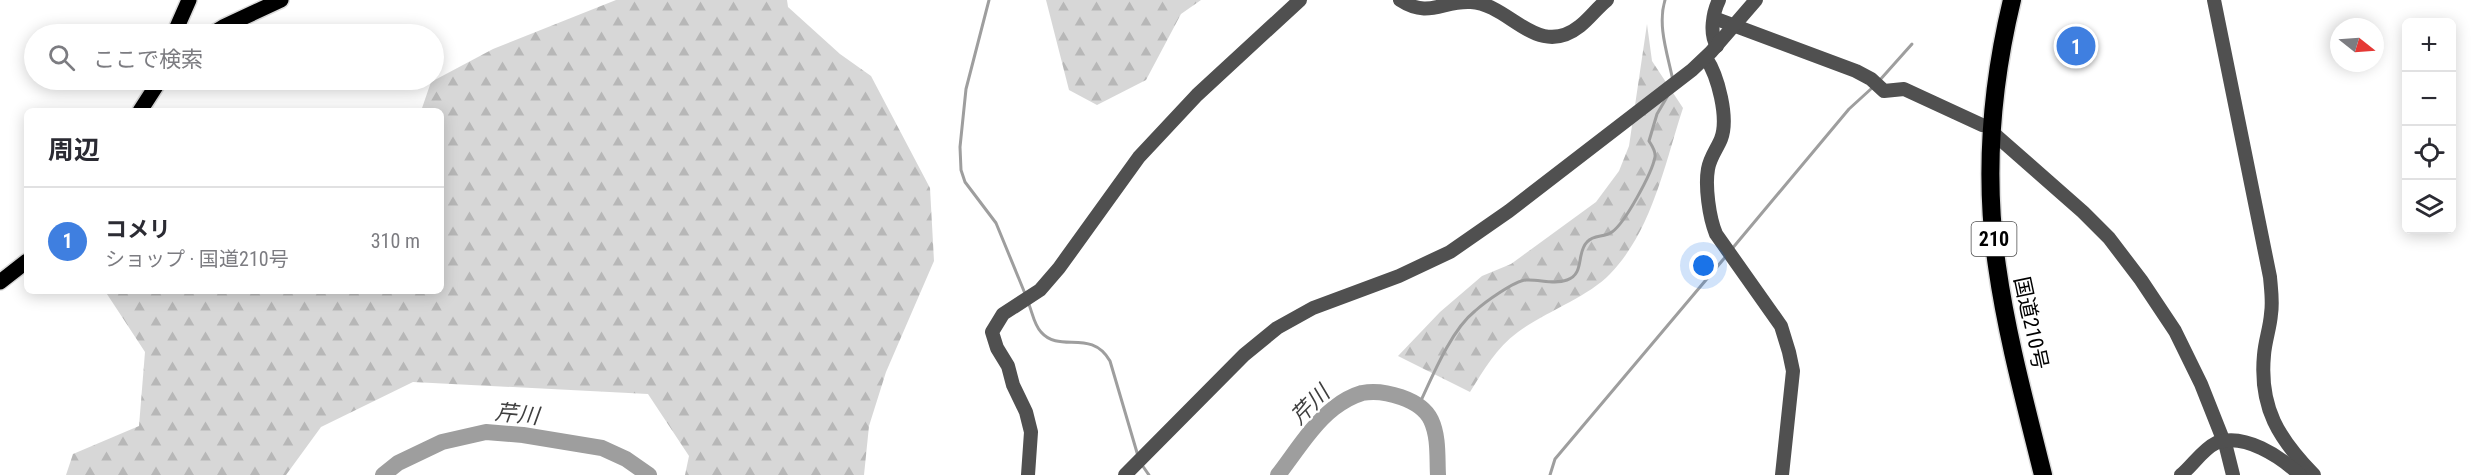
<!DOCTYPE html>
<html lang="ja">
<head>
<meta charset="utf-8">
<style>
	:root { --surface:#fff; --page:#f7f7f7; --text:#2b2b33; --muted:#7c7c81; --line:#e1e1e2; --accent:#b45309 }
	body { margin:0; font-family:"Roboto Condensed","Noto Sans JP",sans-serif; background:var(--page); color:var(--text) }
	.controls { position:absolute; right:18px; top:18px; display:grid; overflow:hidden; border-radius:9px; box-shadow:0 3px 15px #0003 }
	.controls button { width:54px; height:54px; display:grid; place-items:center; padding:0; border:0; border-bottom:2px solid var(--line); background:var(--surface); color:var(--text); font:30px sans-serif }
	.compass { position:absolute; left:2330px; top:18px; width:54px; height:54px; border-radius:50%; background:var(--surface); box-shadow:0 3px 15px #0003; rotate:107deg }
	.you { position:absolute; left:1704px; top:266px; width:21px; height:21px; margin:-15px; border:4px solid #fff; border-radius:50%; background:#1a73e8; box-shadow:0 0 0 9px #1a73e833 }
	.badge { display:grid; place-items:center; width:39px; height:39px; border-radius:50%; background:var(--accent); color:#fff; font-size:20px; font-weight:700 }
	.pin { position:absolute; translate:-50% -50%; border:3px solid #fff; box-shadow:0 2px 6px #0006 }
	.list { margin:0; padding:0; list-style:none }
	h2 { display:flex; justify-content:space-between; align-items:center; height:78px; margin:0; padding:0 24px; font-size:26px }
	h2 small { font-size:20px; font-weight:400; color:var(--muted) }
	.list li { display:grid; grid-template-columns:39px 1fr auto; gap:18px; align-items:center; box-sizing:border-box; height:108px; padding:0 24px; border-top:2px solid var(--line) }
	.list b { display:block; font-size:22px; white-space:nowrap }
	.list p { margin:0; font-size:20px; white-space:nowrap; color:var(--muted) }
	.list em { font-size:20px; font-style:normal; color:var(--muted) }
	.icon { flex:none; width:33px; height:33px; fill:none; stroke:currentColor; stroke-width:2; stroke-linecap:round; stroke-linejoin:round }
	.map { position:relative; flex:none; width:2474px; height:475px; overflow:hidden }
	.search { position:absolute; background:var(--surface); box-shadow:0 3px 15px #0003; left:24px; top:24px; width:420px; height:66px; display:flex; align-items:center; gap:15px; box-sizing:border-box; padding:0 21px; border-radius:33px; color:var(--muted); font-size:22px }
	.panel { position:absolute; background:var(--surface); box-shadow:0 3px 15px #0003; left:24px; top:108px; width:420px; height:186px; border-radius:9px }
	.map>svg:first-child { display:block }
</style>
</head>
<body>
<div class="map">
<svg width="2474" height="475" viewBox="0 0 2474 475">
	<defs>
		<pattern id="forest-firs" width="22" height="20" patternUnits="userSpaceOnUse" patternTransform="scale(1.5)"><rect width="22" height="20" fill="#d7d7d7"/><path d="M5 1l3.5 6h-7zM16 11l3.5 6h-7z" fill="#b7b7b7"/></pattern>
	</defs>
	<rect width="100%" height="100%" fill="#fff"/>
	<g fill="url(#forest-firs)">
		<polygon points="616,0 787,0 788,7 840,54 871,76 930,188 934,261 886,372 869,426 864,475 685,475 689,456 648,394 413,382 321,427 286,475 66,475 73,454 139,426 145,352 105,291 441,291 441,111 421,111 431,82 493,49"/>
		<polygon points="1046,0 1201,0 1181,14 1146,80 1097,105 1069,90"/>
		<path d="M1647 24 1652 61 1683 108C1665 163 1652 231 1610 274 1588 297 1545 312 1518 332 1496 348 1484 370 1470 392L1398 356 1440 312 1482 276 1511 264 1596 202 1619 171 1629 146Z"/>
	</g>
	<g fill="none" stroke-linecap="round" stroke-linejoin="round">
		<g stroke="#9e9e9e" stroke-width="3">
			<polyline points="989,0 966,89 960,147 961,170 965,182 996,223 1026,296"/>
			<path d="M1665 0C1657 26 1668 55 1673 81"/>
			<polyline points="1879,81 1912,44"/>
			<polyline points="1731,250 1849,109 1872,88"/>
			<path d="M1028 302C1032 311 1034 325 1041 332 1060 354 1091 328 1110 361L1138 456"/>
			<path d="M1419 405C1432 377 1451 330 1475 311 1485 302 1514 281 1526 280 1539 279 1554 285 1567 280 1585 274 1576 253 1587 242 1594 234 1604 238 1612 232 1625 223 1652 173 1655 157 1656 151 1652 146 1649 141L1657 114 1667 97"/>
			<polyline points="1142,465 1149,475"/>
			<polyline points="1550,475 1555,459 1727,255"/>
		</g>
		<g stroke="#9e9e9e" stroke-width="16">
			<polyline points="383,475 398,463 442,442 486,432 523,435 602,448 626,459 649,475"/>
			<path d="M1278 475C1295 453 1312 425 1334 408 1343 401 1352 396 1362 393 1384 389 1421 399 1431 420 1439 437 1437 458 1438 475"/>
		</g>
		<defs>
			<g id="major">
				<polyline points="174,34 189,0"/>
				<polyline points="212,34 225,26 281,0"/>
				<polyline points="140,111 160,80"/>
				<polyline points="0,282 27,261"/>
			</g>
			<path id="highway" d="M2012 0C1991 87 1984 177 1997 266 2007 337 2026 406 2043 475"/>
		</defs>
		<use href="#major" stroke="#dbdbdb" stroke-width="18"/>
		<use href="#highway" stroke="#dbdbdb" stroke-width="21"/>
		<g stroke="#505050" stroke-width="14">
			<path d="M1400 0C1429 19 1443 0 1471 2 1510 4 1537 60 1580 26 1590 18 1597 8 1607 0"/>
			<path d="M2214 0 2270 277C2271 289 2273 302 2271 314 2270 328 2265 341 2264 355 2259 408 2279 439 2314 475"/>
			<polyline points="1714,18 1856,71 1871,79 1884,91 1904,89 1982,125 1992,126"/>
			<path d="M1717 46C1709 34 1713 12 1719 0"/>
			<path d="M1706 58C1718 76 1729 118 1721 139 1717 149 1710 157 1708 169 1705 186 1709 217 1716 234L1781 326 1789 352 1793 371 1782 475"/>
			<polyline points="1992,132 2083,212 2109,238 2141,280 2175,331 2201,384 2226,447 2233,475"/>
			<polyline points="1028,475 1031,432 1026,412 1013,385 1008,366 997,348 992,332 1003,314 1040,290 1059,268 1139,157 1197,95 1300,0"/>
			<polyline points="1125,475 1244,355 1277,328 1313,308 1399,276 1450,252 1509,211 1692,70 1711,52 1756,0"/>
			<path d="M2181 475C2192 466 2203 449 2216 443 2244 432 2281 457 2300 475"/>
		</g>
		<use href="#major" stroke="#000" stroke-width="15"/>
		<use href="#highway" stroke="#000" stroke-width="18"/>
	</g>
	<g text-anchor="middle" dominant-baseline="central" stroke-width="4.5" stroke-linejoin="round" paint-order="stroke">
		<rect fill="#fff" stroke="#4c4c4c" stroke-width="1.5" x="1971.5" y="222" width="45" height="34" rx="4.5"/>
		<g font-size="20" font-weight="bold" fill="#000">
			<text x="1994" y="239">210</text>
		</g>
		<g font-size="21" fill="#000" stroke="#fff">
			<text transform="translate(2031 323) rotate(78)">国道210号</text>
		</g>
		<g font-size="22" font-style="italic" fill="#3f3f3f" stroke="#fff">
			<text transform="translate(1310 405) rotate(-45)">芹川</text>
			<text transform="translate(517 414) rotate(6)">芹川</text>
		</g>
	</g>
</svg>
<div class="controls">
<button>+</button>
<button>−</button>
<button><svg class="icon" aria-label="locate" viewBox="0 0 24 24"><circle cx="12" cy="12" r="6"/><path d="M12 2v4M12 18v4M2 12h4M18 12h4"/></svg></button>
<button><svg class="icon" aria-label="layers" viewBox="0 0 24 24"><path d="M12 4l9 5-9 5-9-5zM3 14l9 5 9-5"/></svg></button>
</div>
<svg class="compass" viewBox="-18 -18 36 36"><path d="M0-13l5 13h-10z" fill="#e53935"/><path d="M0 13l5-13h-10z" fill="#7c7c81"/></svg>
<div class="you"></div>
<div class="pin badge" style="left:2076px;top:46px;background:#3f7fe0">1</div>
<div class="search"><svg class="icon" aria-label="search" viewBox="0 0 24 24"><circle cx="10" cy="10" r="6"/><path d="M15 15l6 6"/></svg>ここで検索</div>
<section class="panel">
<h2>周辺<small></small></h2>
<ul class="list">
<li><span class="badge" style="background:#3f7fe0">1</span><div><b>コメリ</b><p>ショップ · 国道210号</p></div><em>310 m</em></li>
</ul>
</section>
</div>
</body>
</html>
